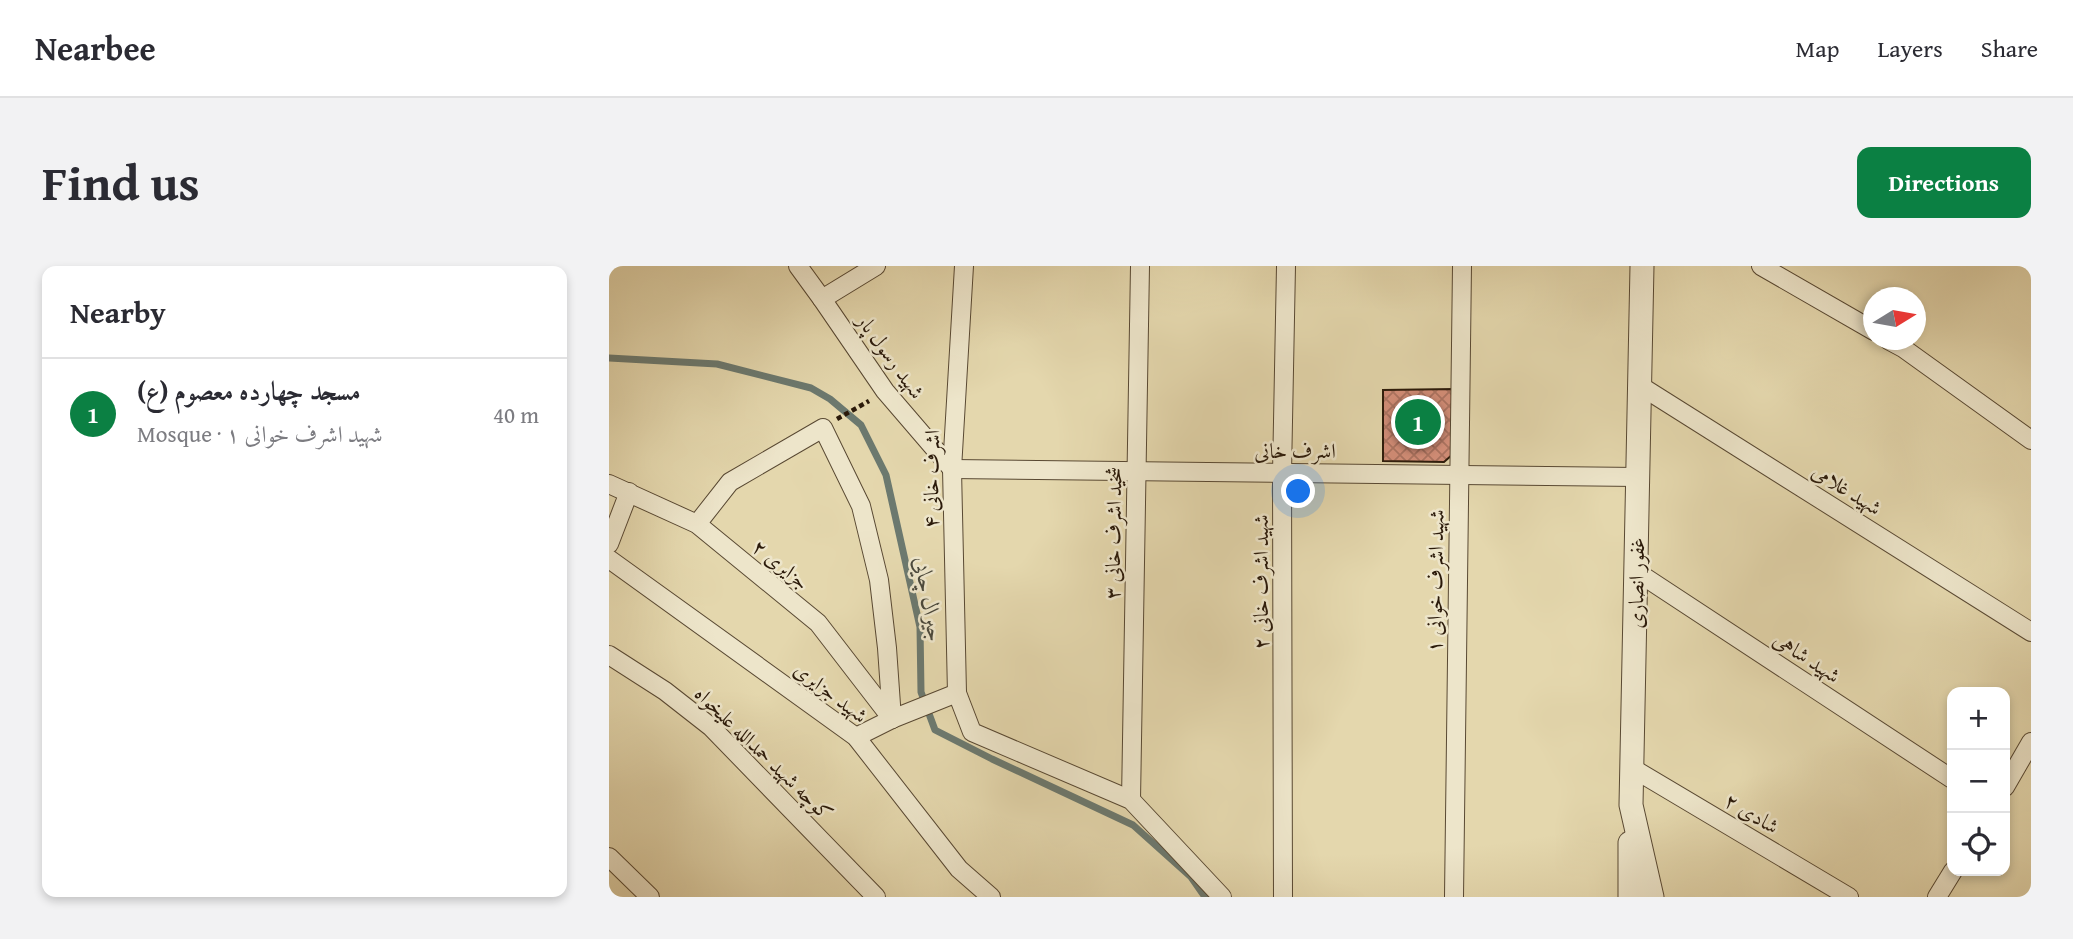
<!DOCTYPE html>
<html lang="en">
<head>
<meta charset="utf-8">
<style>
	:root { --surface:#fff; --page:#f2f2f3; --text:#2b2b33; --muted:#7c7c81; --line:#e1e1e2; --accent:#0b8043 }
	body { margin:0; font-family:"Gentium Book Plus",Amiri,serif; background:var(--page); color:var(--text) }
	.controls { position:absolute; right:21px; bottom:21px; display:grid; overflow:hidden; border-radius:14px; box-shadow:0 4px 10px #0003 }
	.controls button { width:63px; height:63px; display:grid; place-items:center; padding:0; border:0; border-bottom:2px solid var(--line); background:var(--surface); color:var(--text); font:35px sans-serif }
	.compass { position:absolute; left:1254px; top:21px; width:63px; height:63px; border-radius:50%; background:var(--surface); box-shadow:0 4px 10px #0003; rotate:79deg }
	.you { position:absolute; left:690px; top:226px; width:24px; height:24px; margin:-18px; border:5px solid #fff; border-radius:50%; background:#1a73e8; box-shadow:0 0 0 10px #1a73e833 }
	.badge { display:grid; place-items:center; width:46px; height:46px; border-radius:50%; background:var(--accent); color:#fff; font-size:23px; font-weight:700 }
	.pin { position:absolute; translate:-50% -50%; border:4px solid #fff; box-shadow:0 2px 7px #0006 }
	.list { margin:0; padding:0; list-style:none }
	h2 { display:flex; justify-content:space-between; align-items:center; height:91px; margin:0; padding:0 28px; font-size:30px }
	h2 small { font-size:23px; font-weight:400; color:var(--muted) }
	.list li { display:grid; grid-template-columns:46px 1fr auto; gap:21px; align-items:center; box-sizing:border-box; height:112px; padding:0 28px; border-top:2px solid var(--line) }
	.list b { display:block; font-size:26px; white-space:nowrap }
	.list p { margin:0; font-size:23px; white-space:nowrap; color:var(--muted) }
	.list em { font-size:23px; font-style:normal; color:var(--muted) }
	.icon { flex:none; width:38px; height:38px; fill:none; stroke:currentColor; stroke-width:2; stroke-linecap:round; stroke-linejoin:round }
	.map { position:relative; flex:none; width:1422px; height:631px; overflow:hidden; border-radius:14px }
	header { display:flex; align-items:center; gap:42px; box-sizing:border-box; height:98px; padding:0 35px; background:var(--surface); border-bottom:2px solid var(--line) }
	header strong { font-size:33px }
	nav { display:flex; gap:38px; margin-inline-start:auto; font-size:24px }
	.intro { display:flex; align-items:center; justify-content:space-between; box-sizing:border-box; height:168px; padding:0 42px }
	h1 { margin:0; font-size:49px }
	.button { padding:18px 32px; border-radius:14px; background:var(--accent); color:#fff; font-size:24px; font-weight:700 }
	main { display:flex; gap:42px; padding:0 42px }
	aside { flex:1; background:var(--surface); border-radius:14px; box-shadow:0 4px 10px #0003 }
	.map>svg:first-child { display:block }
</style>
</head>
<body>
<header>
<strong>Nearbee</strong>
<nav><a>Map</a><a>Layers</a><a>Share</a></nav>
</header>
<div class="intro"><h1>Find us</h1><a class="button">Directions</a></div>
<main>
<aside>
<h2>Nearby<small></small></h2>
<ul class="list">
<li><span class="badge">1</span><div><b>مسجد چهارده معصوم (ع)</b><p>Mosque · شهید اشرف خوانی ۱</p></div><em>40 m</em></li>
</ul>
</aside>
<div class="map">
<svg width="1422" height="631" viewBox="0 0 1422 631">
	<defs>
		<pattern id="building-cross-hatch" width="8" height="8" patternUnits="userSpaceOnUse" patternTransform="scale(1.75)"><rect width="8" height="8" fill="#d58f7a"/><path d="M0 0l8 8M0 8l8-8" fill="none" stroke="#ad7462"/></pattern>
	</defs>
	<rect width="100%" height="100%" fill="#e4d7ad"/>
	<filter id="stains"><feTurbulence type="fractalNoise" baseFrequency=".00286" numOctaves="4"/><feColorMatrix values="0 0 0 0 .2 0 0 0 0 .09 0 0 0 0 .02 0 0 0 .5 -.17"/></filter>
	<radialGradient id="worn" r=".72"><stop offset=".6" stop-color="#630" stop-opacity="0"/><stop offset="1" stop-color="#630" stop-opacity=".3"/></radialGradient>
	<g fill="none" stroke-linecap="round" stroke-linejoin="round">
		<polyline stroke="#6c796f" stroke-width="7" points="0,92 108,98 202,122 221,133 252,159 277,209 311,361 312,426 326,464 383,493 524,559 582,611 596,631"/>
	</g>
	<polygon fill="url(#building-cross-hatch)" stroke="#2b1a0a" stroke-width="2" points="845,123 844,188 835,196 774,195 774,124"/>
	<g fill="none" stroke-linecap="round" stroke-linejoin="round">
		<defs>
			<g id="minor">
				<polyline points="189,0 213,33 276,125 343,203"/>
				<polyline points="1152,0 1265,65"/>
				<polyline points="213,33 267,0"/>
				<polyline points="1279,74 1294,82 1422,174"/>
				<polyline points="1030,119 1422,366"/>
				<polyline points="343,203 1029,211"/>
				<polyline points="0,218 88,258 209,357 283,453"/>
				<polyline points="88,258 121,216 214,162 252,240 270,314 278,382 283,453"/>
				<polyline points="0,278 20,226"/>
				<polyline points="0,293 247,471 350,603 382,631"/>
				<polyline points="1028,306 1343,513"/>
				<polyline points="0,389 56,425 102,461 267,631"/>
				<polyline points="348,427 343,203 355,0"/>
				<polyline points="247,471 283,453 348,427 363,466 522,534 613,631"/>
				<polyline points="1023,502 1240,631"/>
				<polyline points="1396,521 1422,476"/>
				<polyline points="522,534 531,0"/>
				<polyline points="0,591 41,631"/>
				<polyline points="674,631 673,207 677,0"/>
				<polyline points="845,631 853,0"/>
				<polyline points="1328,631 1344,605"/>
			</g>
			<g id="tertiary">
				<polyline points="1033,0 1022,539 1043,631"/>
				<polyline points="1021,631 1021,577"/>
			</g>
		</defs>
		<use href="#minor" stroke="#594933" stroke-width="20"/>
		<use href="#tertiary" stroke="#594933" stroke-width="25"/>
		<polyline stroke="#2b1a0a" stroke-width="4.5" stroke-dasharray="5 3.5" stroke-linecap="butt" points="228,153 260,135"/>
		<use href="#minor" stroke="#ede5ca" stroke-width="18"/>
		<use href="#tertiary" stroke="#ede5ca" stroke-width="23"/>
	</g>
	<g text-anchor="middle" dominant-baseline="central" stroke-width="5" stroke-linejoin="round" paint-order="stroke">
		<g font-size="21" fill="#2b1a0a" stroke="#ede5ca">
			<text transform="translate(282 90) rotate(54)">شهید رسول پار</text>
			<text x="686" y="184">اشرف خانی</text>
			<text transform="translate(322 213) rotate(-89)">اشرف خانی ۴</text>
			<text transform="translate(1238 223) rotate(32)">شهید غلامی</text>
			<text transform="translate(504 267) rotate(-89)">شخید اشرف خانی ۳</text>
			<text transform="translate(172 298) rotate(39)">جزایری ۲</text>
			<text transform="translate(826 315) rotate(-89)">شهید اشرف خوانی ۱</text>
			<text transform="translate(651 316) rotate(-90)">شهید اشرف خانی ۲</text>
			<text transform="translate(1027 317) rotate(-89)">غفور انصاری</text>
			<text transform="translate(1198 391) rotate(33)">شهید شاهی</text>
			<text transform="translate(222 426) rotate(37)">شهید جزایری</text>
			<text transform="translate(155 487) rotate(44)">کوچه شهید حمدالله علیخواه</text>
			<text transform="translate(1143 547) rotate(31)">شادی ۲</text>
		</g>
		<g font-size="23" font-style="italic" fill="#4b493c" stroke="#ede5ca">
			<text transform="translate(321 333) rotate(80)">جیرال چایی</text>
		</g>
	</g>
	<rect width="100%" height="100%" filter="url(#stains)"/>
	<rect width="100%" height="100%" fill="url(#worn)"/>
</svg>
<div class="controls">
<button>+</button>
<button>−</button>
<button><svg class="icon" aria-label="locate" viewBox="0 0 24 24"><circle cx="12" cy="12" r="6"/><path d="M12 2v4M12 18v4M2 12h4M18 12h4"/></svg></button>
</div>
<svg class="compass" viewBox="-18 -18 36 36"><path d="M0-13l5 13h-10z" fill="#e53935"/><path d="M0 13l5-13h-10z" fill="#7c7c81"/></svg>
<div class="you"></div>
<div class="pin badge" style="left:809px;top:156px">1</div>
</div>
</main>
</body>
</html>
